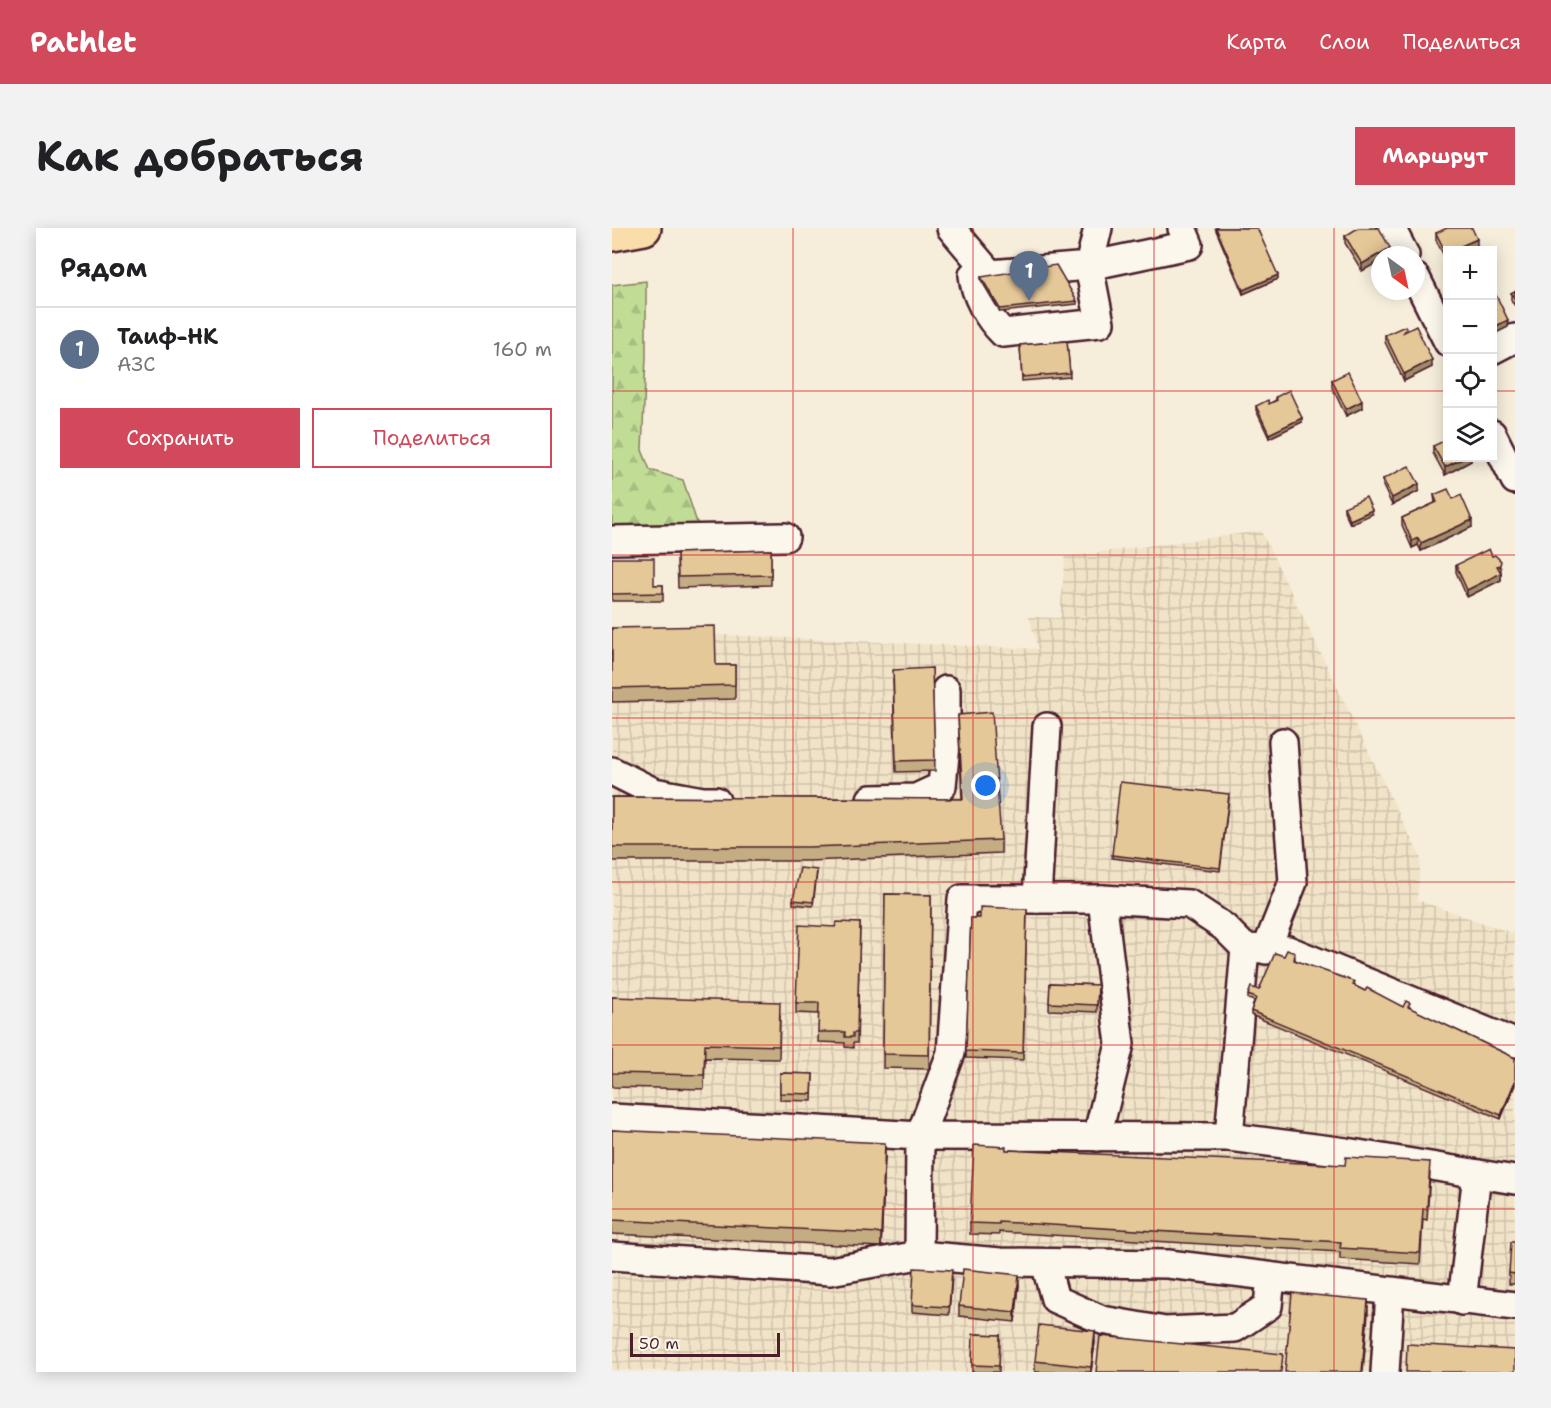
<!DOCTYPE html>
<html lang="ru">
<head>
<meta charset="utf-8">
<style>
	:root { --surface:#fff; --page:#f2f2f2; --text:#202124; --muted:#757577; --line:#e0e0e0; --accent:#d1495b }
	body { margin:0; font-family:"Shantell Sans",sans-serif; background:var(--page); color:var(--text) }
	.controls { position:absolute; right:18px; top:18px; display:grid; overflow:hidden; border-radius:0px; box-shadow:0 3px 15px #0003 }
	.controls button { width:54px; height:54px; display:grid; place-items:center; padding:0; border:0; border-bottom:2px solid var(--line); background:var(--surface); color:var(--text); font:30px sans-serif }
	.compass { position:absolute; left:759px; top:18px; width:54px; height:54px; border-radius:50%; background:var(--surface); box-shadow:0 3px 15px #0003; rotate:147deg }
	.scale { position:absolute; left:18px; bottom:15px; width:150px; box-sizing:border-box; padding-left:6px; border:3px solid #4a1f2b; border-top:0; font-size:16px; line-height:21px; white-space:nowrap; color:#4a1f2b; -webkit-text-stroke:4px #fbf7ec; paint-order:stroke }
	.you { position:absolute; left:374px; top:558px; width:21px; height:21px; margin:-15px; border:4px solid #fff; border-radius:50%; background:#1a73e8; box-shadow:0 0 0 9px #1a73e833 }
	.badge { display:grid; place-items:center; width:39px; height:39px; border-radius:50%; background:var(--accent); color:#fff; font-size:20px; font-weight:700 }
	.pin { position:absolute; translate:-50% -50px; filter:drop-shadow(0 2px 3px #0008) }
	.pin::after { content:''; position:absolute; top:32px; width:21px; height:18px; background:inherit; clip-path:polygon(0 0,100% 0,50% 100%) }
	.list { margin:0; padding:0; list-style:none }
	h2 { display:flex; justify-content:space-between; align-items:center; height:78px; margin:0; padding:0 24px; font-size:26px }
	h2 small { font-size:20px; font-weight:400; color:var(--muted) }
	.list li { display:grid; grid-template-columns:39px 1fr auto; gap:18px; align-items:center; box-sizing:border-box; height:84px; padding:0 24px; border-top:2px solid var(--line) }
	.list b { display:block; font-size:22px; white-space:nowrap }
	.list p { margin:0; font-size:20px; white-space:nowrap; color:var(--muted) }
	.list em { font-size:20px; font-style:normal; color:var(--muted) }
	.actions { display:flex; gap:12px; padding:18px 24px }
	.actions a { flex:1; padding:14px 0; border:2px solid var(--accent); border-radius:0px; text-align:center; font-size:21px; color:var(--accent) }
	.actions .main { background:var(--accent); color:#fff }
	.icon { flex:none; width:33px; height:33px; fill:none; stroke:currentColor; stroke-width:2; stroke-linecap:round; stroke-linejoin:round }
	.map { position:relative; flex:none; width:903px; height:1144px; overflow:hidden; border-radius:0px }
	header { display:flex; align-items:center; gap:36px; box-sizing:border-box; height:84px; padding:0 30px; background:var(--accent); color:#fff }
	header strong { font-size:28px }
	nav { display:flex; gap:33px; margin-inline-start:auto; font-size:21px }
	.intro { display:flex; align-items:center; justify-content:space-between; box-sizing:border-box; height:144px; padding:0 36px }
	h1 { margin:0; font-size:42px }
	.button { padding:15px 27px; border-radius:0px; background:var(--accent); color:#fff; font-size:21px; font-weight:700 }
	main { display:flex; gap:36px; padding:0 36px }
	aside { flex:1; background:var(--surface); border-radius:0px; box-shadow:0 3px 15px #0003 }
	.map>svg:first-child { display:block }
</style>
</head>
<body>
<header>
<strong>Pathlet</strong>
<nav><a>Карта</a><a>Слои</a><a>Поделиться</a></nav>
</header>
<div class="intro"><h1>Как добраться</h1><a class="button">Маршрут</a></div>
<main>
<aside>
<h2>Рядом<small></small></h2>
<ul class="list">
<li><span class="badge" style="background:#5c6f8a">1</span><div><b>Таиф-НК</b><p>АЗС</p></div><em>160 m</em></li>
</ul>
<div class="actions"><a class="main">Сохранить</a><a>Поделиться</a></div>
</aside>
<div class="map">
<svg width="903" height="1144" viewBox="0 0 903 1144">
	<defs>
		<pattern id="industrial-grid" width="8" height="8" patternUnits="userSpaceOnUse" patternTransform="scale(1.5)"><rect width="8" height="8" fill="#f1e3c7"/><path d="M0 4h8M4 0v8" fill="none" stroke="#d0c2ab"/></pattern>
		<pattern id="forest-firs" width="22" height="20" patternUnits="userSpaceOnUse" patternTransform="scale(1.5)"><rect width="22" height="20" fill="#c1dd95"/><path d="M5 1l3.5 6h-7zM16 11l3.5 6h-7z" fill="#a7bd81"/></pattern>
	</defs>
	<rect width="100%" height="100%" fill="#f6eedb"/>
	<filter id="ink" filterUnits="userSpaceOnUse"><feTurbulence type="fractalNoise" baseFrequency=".0167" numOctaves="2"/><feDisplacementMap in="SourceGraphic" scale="12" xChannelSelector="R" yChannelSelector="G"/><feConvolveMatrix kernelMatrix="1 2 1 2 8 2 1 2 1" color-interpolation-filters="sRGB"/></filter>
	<g filter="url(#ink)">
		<polygon fill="url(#industrial-grid)" points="649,303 809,631 805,672 903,706 903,1144 105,1144 0,1142 0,402 426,421 417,389 448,390 453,329"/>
		<polygon fill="url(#forest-firs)" stroke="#867e60" stroke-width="1.5" points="34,53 34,128 30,222 38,242 71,252 86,298 0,300 0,57"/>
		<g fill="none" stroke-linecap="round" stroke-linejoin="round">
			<defs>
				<g id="minor">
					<polyline points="339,0 378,46 477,38 486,0"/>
					<polyline points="779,0 793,27"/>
					<path d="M378 46 361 47C363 68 376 90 391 105L488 95 477 38 577 17 570 0"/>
					<polyline points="804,50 836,114"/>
					<polyline points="880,122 903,110"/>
					<polyline points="880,206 903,252"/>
					<polyline points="0,312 173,309"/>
					<polyline points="0,543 42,564 91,573 104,573"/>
					<polyline points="259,571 304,570 330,558 334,516 334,462"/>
					<polyline points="425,671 435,499"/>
					<polyline points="633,720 612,699 577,676 490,671 350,671 339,825 308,908 617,909 633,720 676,722 903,815"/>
					<polyline points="654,722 681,654 671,514"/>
					<polyline points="0,890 308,908 307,1027 218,1043 0,1028"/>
					<polyline points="485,909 508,816 490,671"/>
					<polyline points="617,909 734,924 903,952"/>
					<polyline points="307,1027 388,1034 556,1036 903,1078"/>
					<polyline points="433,1035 443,1071 490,1092 553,1103 623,1100 656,1078 659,1049"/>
					<polyline points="850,1073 865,946"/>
					<polyline points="773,1144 778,1064"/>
				</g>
				<polyline id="major" points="0,6 32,0"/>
			</defs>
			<use href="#minor" stroke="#4a1f2b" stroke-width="32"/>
			<use href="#major" stroke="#4a1f2b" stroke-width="38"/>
			<use href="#minor" stroke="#fbf7ec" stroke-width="27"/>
			<use href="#major" stroke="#f9deab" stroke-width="33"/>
		</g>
		<g fill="#c4ac83" stroke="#4a1f2b" stroke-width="1.5">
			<polygon points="603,0 645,0 666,51 631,66"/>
			<polygon points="824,5 865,18 855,22 836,22 836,32 834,32 824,12"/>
			<polygon points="733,8 778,27 750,43 733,15"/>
			<polygon points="369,49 465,73 465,76 388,84 369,52"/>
			<polygon points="903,63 903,78 899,72 899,65"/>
			<polygon points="794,103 820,139 792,153 773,114 773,107"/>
			<polygon points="455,113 458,149 410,153 408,117"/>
			<polygon points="720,152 750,180 734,188 720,159"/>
			<polygon points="664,169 690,194 657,210 644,182 644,178 657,176 664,172"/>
			<polygon points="821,218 859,230 859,233 833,247 821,225"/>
			<polygon points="771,251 807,263 780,277 771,258"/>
			<polygon points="822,267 841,271 860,299 809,323 806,317 800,320 790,297 790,290 823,275"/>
			<polygon points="732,279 760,286 738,296 732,283"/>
			<polygon points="159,322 159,357 66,360 65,325"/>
			<polygon points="880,328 889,340 889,352 855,369 844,344 844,337"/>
			<polygon points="0,330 42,357 51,357 51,373 0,373"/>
			<polygon points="0,400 104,437 123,437 123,471 0,474"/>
			<polygon points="320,440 323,543 284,544 281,452"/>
			<polygon points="346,487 389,612 389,625 197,633 0,633 0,569 350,571"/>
			<polygon points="617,570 608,643 500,630 500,627"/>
			<polygon points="205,645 201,678 181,676 181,672"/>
			<polygon points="273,666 319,667 317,841 271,840"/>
			<polygon points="415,681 411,832 354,830 359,690 368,690"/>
			<polygon points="248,695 245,815 241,815 241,820 233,819 233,815 206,814 207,786 184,785 184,775 223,699"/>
			<polygon points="672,728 683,729 683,732 743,758 753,763 791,779 798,779 798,780 903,830 889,891 639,787 639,783 642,773 636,771 636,767 647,762"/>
			<polygon points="438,755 486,757 485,784 437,782"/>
			<polygon points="0,769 168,788 167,831 93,830 92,861 0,859"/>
			<polygon points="168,845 201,846 200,873 168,872"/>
			<polygon points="0,902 273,928 269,1019 0,1006"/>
			<polygon points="394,922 818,945 815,992 811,991 808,1036 728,1031 728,1024 387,1004 387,1007 358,1006 358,995"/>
			<polygon points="903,1014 903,1056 897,1056 897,1045"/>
			<polygon points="340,1049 337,1087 300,1084 300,1077"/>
			<polygon points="407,1057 403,1094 347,1088 347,1078"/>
			<polygon points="361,1106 388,1107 387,1144 360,1144"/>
			<polygon points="483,1114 479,1144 423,1144 423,1133"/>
		</g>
		<g fill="#a08c6a" stroke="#4a1f2b" stroke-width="1.5">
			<polygon points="865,11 865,18 855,22 840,22"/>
			<polygon points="778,20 778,27 768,27 768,33 750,43 750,36"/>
			<polygon points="666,47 666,51 631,66 631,62"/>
			<polygon points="896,92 896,99 880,107 880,100"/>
			<polygon points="820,132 820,139 792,153 792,146"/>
			<polygon points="750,173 750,180 734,188 734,181"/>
			<polygon points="690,190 690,194 657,210 657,206"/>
			<polygon points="852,230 859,230 859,233 833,247 833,239"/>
			<polygon points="807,256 807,263 780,277 780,270"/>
			<polygon points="760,282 760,286 738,296 738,292"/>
			<polygon points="860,292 860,299 809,323 809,315"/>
			<polygon points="806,310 806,317 800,320 800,313"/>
			<polygon points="889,345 889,352 855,369 855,362"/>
			<polygon points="903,853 903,857 889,891 889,887"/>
			<polygon points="273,915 273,928 269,1019 269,1005"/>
			<polygon points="407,1047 407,1057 403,1094 403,1084"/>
			<polygon points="756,1072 756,1086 751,1144 750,1144"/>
			<polygon points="483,1103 483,1114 479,1144 479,1139"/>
		</g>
		<g fill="#e4c898" stroke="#4a1f2b" stroke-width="1.5">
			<polygon points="604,0 645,0 666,47 631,62"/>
			<polygon points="746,0 767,0 778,20 750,36 733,8"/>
			<polygon points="835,0 860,0 865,11 840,22 836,22 836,25 834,25 824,5"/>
			<polygon points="444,37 465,73 388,81 369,49"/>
			<polygon points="903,63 903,71 899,65"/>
			<polygon points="884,67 896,92 880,100 880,68"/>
			<polygon points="793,98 794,101 792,104 804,98 820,132 792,146 773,107"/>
			<polygon points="455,113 458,145 410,149 408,117"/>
			<polygon points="736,144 750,173 734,181 720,152"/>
			<polygon points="677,162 690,190 657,206 644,178 656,172 657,176 665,172 664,169"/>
			<polygon points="836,211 836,230 852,230 833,239 821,218"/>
			<polygon points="797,238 807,256 780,270 771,251"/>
			<polygon points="836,261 841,271 849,267 860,292 809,315 806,310 800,313 790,290 825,274 822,267"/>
			<polygon points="754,269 760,282 738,292 732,279"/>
			<polygon points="877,321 880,328 883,327 889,333 888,337 885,338 889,345 855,362 844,337"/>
			<polygon points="159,322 159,347 66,349 65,325"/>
			<polygon points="0,330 42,330 42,357 51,357 51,365 0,366"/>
			<polygon points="103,398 104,437 123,437 123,457 0,460 0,400"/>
			<polygon points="320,440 323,532 284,533 281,442"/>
			<polygon points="380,484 389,612 197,619 0,619 0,569 351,571 346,487"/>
			<polygon points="508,554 617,566 608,640 500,627"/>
			<polygon points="188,640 205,642 201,674 181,672"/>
			<polygon points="273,666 319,667 317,827 271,826"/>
			<polygon points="368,679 415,681 411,825 354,823 359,690 368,690"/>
			<polygon points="225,694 248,695 245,805 241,805 241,809 233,809 233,804 206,804 207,775 184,775 187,697 223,699"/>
			<polygon points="675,722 683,725 682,732 743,754 741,757 753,763 755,760 791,779 794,773 798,775 796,779 903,830 903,853 889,887 639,783 644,770 636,767 639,759 647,762 663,725 672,728"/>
			<polygon points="438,755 486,757 485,777 437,775"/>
			<polygon points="0,769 168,774 167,818 93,816 92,847 0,845"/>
			<polygon points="168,845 201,846 200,866 168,865"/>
			<polygon points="0,902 273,915 269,1005 0,992"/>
			<polygon points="362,917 394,919 394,922 733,937 734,929 818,934 815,981 811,981 808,1025 728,1020 729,1014 387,994 387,996 358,995"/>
			<polygon points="899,1014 903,1014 903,1046 897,1045"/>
			<polygon points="302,1040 340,1042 337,1079 300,1077"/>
			<polygon points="351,1041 407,1047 403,1084 347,1078"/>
			<polygon points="680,1065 756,1072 750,1144 673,1144"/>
			<polygon points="427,1097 483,1103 479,1139 423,1133"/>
			<polygon points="361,1106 388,1107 387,1138 360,1137"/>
			<polygon points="488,1108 671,1126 669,1144 484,1144"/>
			<polygon points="795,1116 903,1122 903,1144 794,1144"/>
		</g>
	</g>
	<path fill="none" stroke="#d62828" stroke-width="1.5" stroke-opacity="0.55" d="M181 0V1144M361 0V1144M542 0V1144M722 0V1144M0 163H836M880 163H903M0 327H903M0 490H903M0 654H903M0 817H903M0 981H903"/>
</svg>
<div class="controls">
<button>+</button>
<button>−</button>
<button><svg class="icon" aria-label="locate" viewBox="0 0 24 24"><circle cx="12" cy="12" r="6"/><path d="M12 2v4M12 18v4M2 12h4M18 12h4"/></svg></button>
<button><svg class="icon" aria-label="layers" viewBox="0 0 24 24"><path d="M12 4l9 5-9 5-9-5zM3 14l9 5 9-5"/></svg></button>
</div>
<svg class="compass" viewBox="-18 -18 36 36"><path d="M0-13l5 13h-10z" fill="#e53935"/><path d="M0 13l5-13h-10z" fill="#757577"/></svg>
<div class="scale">50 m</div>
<div class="you"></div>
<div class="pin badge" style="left:417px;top:73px;background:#5c6f8a">1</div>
</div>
</main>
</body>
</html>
